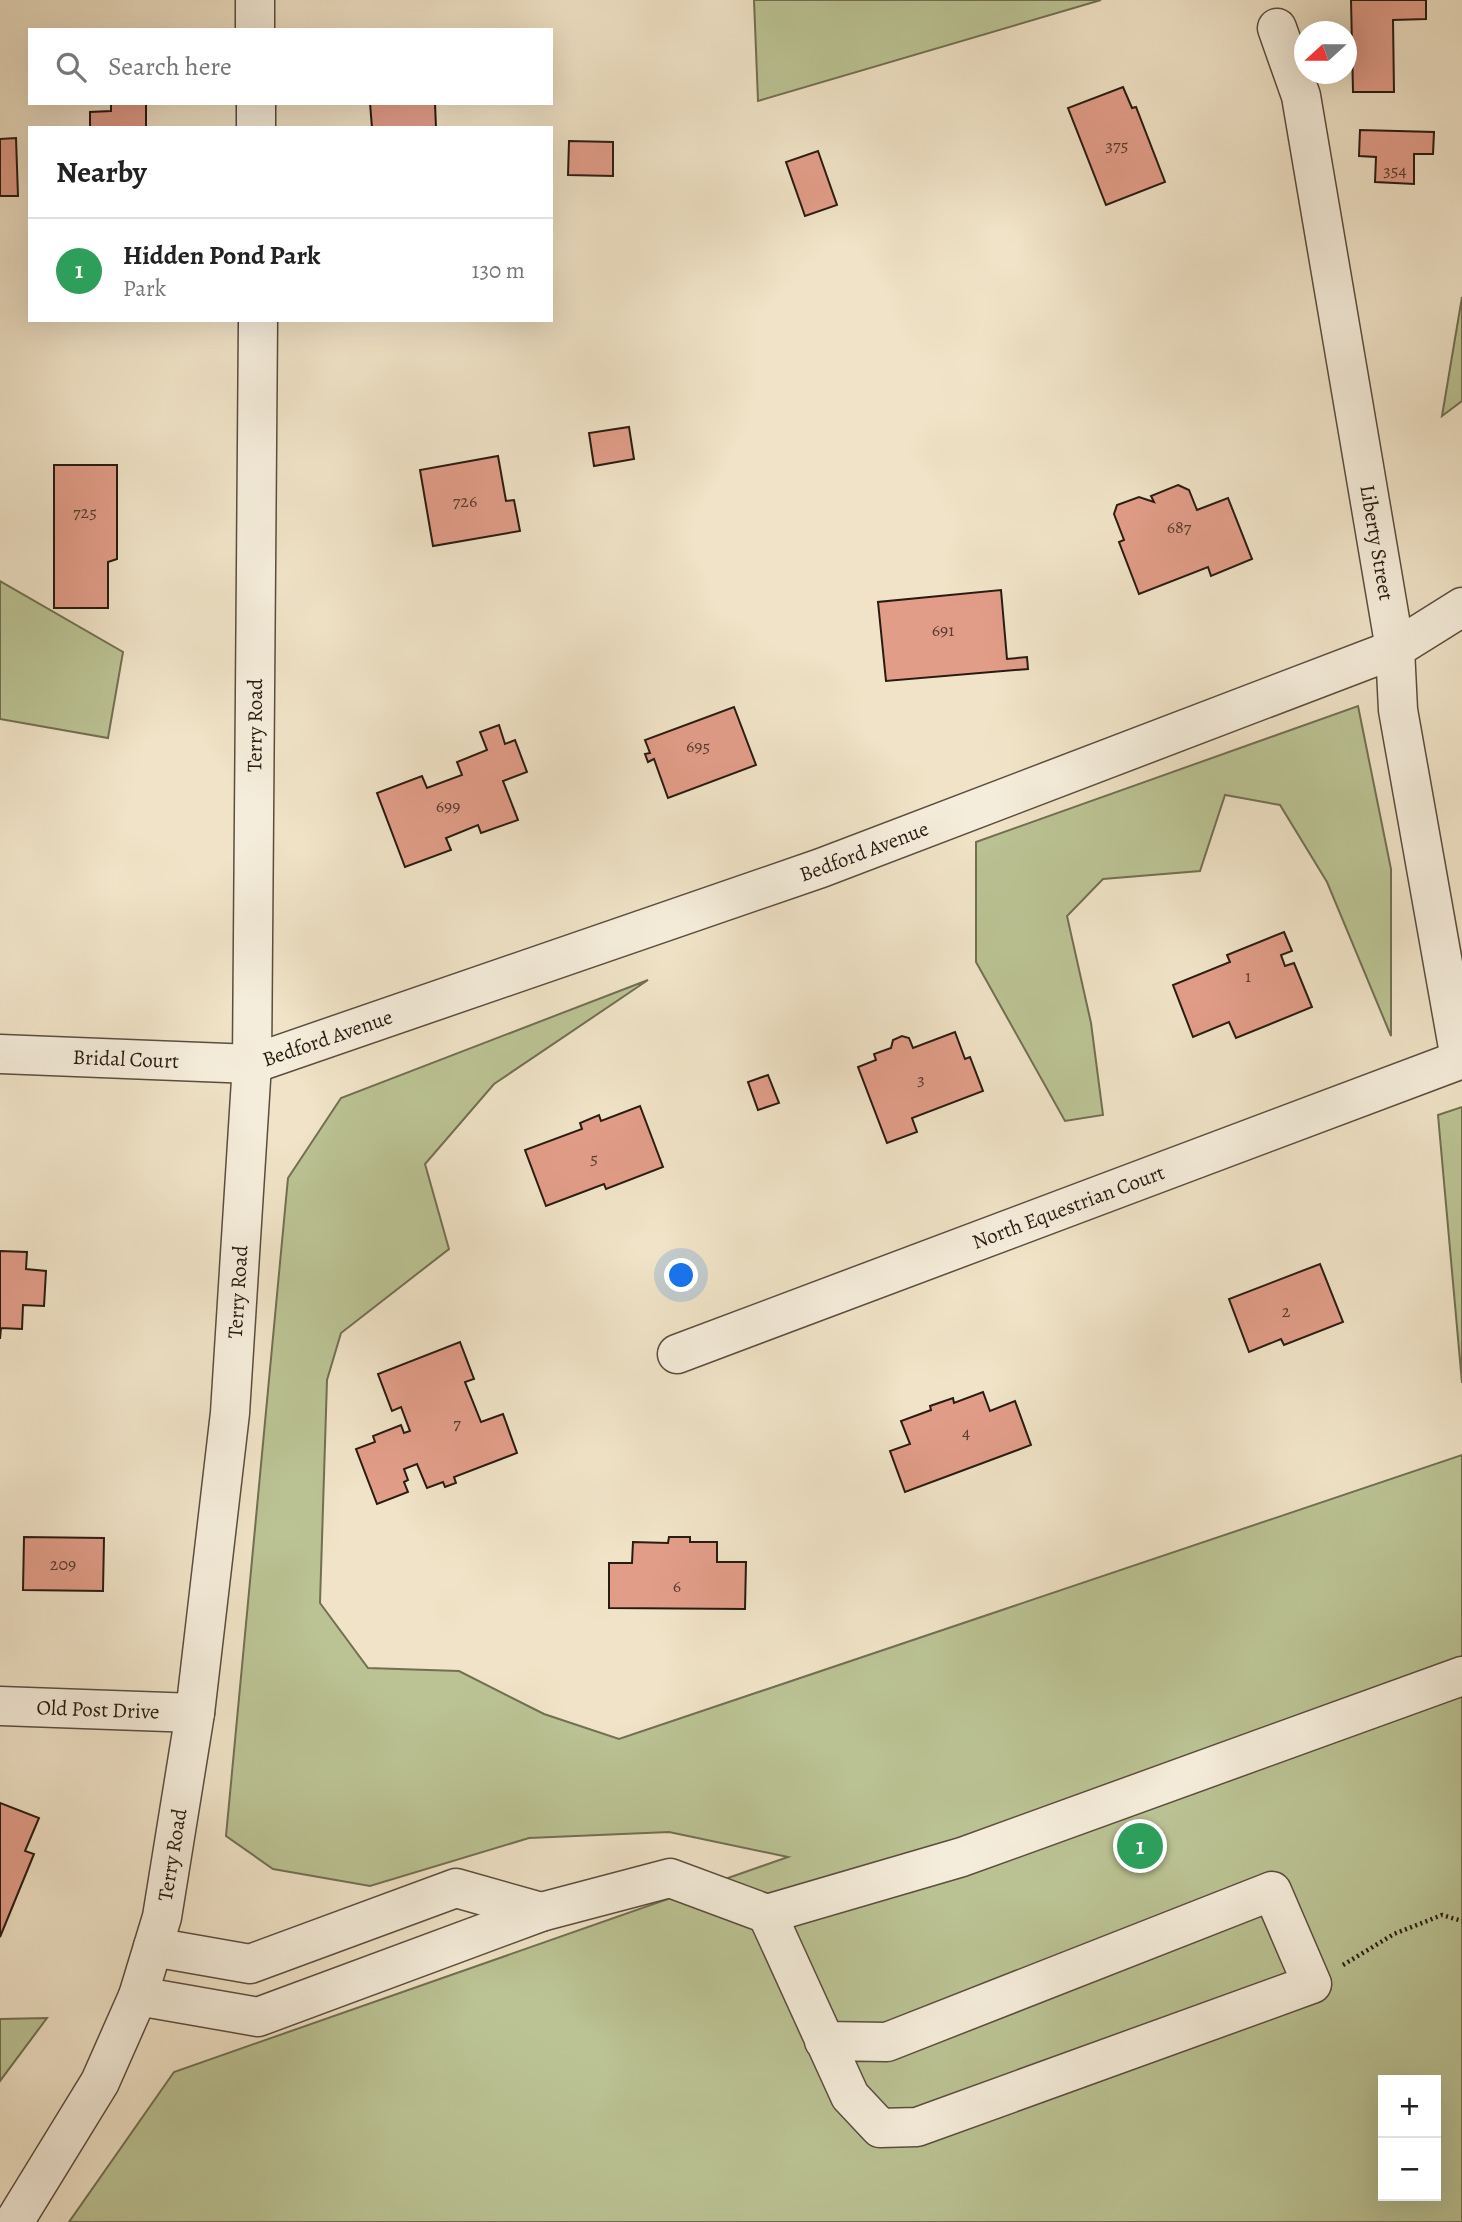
<!DOCTYPE html>
<html lang="en">
<head>
<meta charset="utf-8">
<style>
	:root { --surface:#fff; --page:#f6f6f6; --text:#222; --muted:#767676; --line:#e0e0e0; --accent:#2563eb }
	body { margin:0; font-family:Alegreya,serif; background:var(--page); color:var(--text) }
	.controls { position:absolute; right:21px; bottom:21px; display:grid; overflow:hidden; border-radius:0px; box-shadow:0 7px 28px #0002 }
	.controls button { width:63px; height:63px; display:grid; place-items:center; padding:0; border:0; border-bottom:2px solid var(--line); background:var(--surface); color:var(--text); font:35px sans-serif }
	.compass { position:absolute; left:1294px; top:21px; width:63px; height:63px; border-radius:50%; background:var(--surface); box-shadow:0 7px 28px #0002; rotate:249deg }
	.you { position:absolute; left:682px; top:1276px; width:24px; height:24px; margin:-18px; border:5px solid #fff; border-radius:50%; background:#1a73e8; box-shadow:0 0 0 10px #1a73e833 }
	.badge { display:grid; place-items:center; width:46px; height:46px; border-radius:50%; background:var(--accent); color:#fff; font-size:23px; font-weight:700 }
	.pin { position:absolute; translate:-50% -50%; border:4px solid #fff; box-shadow:0 2px 7px #0006 }
	.list { margin:0; padding:0; list-style:none }
	h2 { display:flex; justify-content:space-between; align-items:center; height:91px; margin:0; padding:0 28px; font-size:30px }
	h2 small { font-size:23px; font-weight:400; color:var(--muted) }
	.list li { display:grid; grid-template-columns:46px 1fr auto; gap:21px; align-items:center; box-sizing:border-box; height:105px; padding:0 28px; border-top:2px solid var(--line) }
	.list b { display:block; font-size:26px; white-space:nowrap }
	.list p { margin:0; font-size:23px; white-space:nowrap; color:var(--muted) }
	.list em { font-size:23px; font-style:normal; color:var(--muted) }
	.icon { flex:none; width:38px; height:38px; fill:none; stroke:currentColor; stroke-width:2; stroke-linecap:round; stroke-linejoin:round }
	.map { position:relative; flex:none; width:1462px; height:2222px; overflow:hidden }
	.search { position:absolute; background:var(--surface); box-shadow:0 7px 28px #0002; left:28px; top:28px; width:525px; height:77px; display:flex; align-items:center; gap:18px; box-sizing:border-box; padding:0 24px; border-radius:0px; color:var(--muted); font-size:26px }
	.panel { position:absolute; background:var(--surface); box-shadow:0 7px 28px #0002; left:28px; top:126px; width:525px; height:196px; border-radius:0px }
	.map>svg:first-child { display:block }
</style>
</head>
<body>
<div class="map">
<svg width="1462" height="2222" viewBox="0 0 1462 2222">
	<rect width="100%" height="100%" fill="#f0e3c7"/>
	<filter id="stains"><feTurbulence type="fractalNoise" baseFrequency=".00286" numOctaves="4"/><feColorMatrix values="0 0 0 0 .2 0 0 0 0 .09 0 0 0 0 .02 0 0 0 .5 -.17"/></filter>
	<radialGradient id="worn" r=".72"><stop offset=".6" stop-color="#630" stop-opacity="0"/><stop offset="1" stop-color="#630" stop-opacity=".3"/></radialGradient>
	<g fill="#bbc394" stroke="#726f53" stroke-width="2" fill-rule="evenodd">
		<polygon points="754,0 1101,0 758,101"/>
		<polygon points="1462,297 1462,401 1442,416"/>
		<polygon points="0,581 123,652 108,738 0,719"/>
		<polygon points="1358,706 1391,869 1391,1036 1327,882 1280,805 1225,795 1200,871 1103,879 1067,916 1091,1023 1103,1115 1065,1121 976,962 976,842"/>
		<path d="M648 980 494 1084 425 1164 449 1249 341 1333 327 1380 320 1603 368 1668 459 1671 544 1714 619 1739 1462 1455V2222H69L174 2072 788 1857 669 1832 529 1838 370 1886 273 1869 226 1836 288 1178 341 1098ZM1383 2080H1436V2196H1383Z"/>
		<polygon points="1462,1107 1462,1383 1438,1115"/>
		<polygon points="47,2018 0,2081 0,2019"/>
	</g>
	<g fill="#e29d89" stroke="#291b12" stroke-width="2">
		<polygon points="1351,0 1426,0 1426,19 1393,20 1394,92 1353,92"/>
		<polygon points="1123,87 1132,108 1136,107 1165,182 1106,205 1068,108"/>
		<polygon points="111,103 146,103 146,128 90,128 90,112 111,111"/>
		<polygon points="370,103 435,103 436,128 372,128"/>
		<polygon points="1360,130 1434,132 1433,154 1414,154 1414,184 1375,182 1376,157 1359,156"/>
		<polygon points="16,138 18,196 0,196 0,139"/>
		<polygon points="569,141 613,142 613,176 568,175"/>
		<polygon points="818,151 837,205 805,216 786,162"/>
		<polygon points="629,427 634,459 594,466 589,433"/>
		<polygon points="498,456 506,501 514,500 520,531 433,546 420,470"/>
		<polygon points="54,465 117,465 117,559 108,562 108,608 54,608"/>
		<polygon points="1178,485 1189,490 1197,510 1228,498 1252,559 1211,576 1208,567 1139,594 1119,542 1124,540 1114,514 1117,505 1139,497 1154,502 1151,496"/>
		<polygon points="1001,590 1007,659 1027,657 1028,669 886,681 878,602"/>
		<polygon points="734,707 756,765 668,798 654,759 648,762 645,754 650,753 645,740"/>
		<polygon points="499,725 505,744 515,740 527,772 503,781 518,820 481,833 478,825 446,838 451,850 405,867 377,793 422,776 427,788 462,775 457,762 487,750 480,732"/>
		<polygon points="1284,932 1292,951 1281,955 1285,966 1294,963 1312,1007 1236,1038 1229,1022 1193,1037 1173,985 1230,962 1227,955"/>
		<polygon points="955,1032 965,1059 970,1057 983,1091 912,1118 917,1132 887,1143 858,1067 876,1060 874,1054 891,1048 893,1040 902,1036 909,1038 913,1048"/>
		<polygon points="768,1075 779,1103 758,1110 748,1082"/>
		<polygon points="640,1106 663,1167 606,1189 604,1184 546,1206 525,1150 582,1129 580,1123 599,1115 601,1121"/>
		<polygon points="0,1251 27,1252 26,1269 46,1271 44,1306 23,1305 22,1329 1,1328 0,1339"/>
		<polygon points="1320,1264 1343,1322 1284,1345 1281,1339 1249,1352 1229,1299"/>
		<polygon points="460,1342 474,1379 465,1382 481,1422 503,1414 517,1453 454,1477 456,1483 445,1487 443,1482 427,1488 417,1464 404,1469 408,1480 404,1482 408,1492 377,1504 356,1449 375,1442 373,1436 401,1425 404,1433 410,1431 401,1407 392,1411 378,1374"/>
		<polygon points="983,1392 990,1411 1015,1401 1031,1445 905,1492 890,1451 910,1444 901,1421 931,1410 930,1406 953,1398 954,1403"/>
		<polygon points="24,1537 104,1538 103,1591 23,1590"/>
		<polygon points="669,1537 690,1537 690,1542 717,1542 717,1562 746,1562 745,1609 609,1608 609,1563 632,1563 633,1542 668,1543"/>
		<polygon points="0,1803 39,1818 25,1851 34,1854 0,1937"/>
	</g>
	<g fill="none" stroke-linecap="round" stroke-linejoin="round">
		<defs>
			<g id="minor">
				<polyline points="255,0 255,30"/>
				<path id="s1" d="M1277 28 1301 96 1395 649 1398 710 1460 1059"/>
				<polyline points="256,103 256,128"/>
				<path id="s2" d="M0 1054 252 1064 821 868 1395 649 1462 607"/>
				<path id="s3" d="M677 1354 1462 1059"/>
				<path id="s4" d="M0 1706 195 1713"/>
				<polyline points="767,1914 850,2096 880,2128 917,2127 1312,1984 1272,1891 887,2042 824,2041"/>
				<polyline points="153,1947 250,1964 456,1888 541,1912"/>
				<polyline points="138,1996 258,2017 541,1912 670,1878 767,1914 962,1857 1462,1676"/>
				<path id="s5" d="M14 2222 100 2082 138 1996 162 1917 195 1713 230 1413 252 1064 258 320"/>
			</g>
		</defs>
		<use href="#minor" stroke="#5b4d3f" stroke-width="41"/>
		<polyline stroke="#291b12" stroke-width="4.5" stroke-dasharray="2 3.5" stroke-linecap="butt" points="1343,1965 1394,1934 1442,1915 1462,1921"/>
		<use href="#minor" stroke="#f5eddb" stroke-width="38"/>
	</g>
	<g text-anchor="middle" dominant-baseline="central" stroke-width="5" stroke-linejoin="round" paint-order="stroke">
		<g font-size="18" fill="#573c30">
			<text x="1117" y="145">375</text>
			<text x="1395" y="170">354</text>
			<text x="465" y="501">726</text>
			<text x="85" y="512">725</text>
			<text x="1179" y="527">687</text>
			<text x="943" y="630">691</text>
			<text x="698" y="746">695</text>
			<text x="448" y="806">699</text>
			<text x="1248" y="976">1</text>
			<text x="921" y="1079">3</text>
			<text x="594" y="1158">5</text>
			<text x="1286" y="1311">2</text>
			<text x="457" y="1423">7</text>
			<text x="966" y="1432">4</text>
			<text x="63" y="1564">209</text>
			<text x="677" y="1586">6</text>
		</g>
		<g font-size="21" fill="#291b12" stroke="#f5eddb">
			<text stroke="none"><textPath href="#s1" startOffset="525">Liberty Street</textPath></text>
			<text stroke="none"><textPath href="#s5" startOffset="1538">Terry Road</textPath></text>
			<text stroke="none"><textPath href="#s2" startOffset="900">Bedford Avenue</textPath></text>
			<text stroke="none"><textPath href="#s2" startOffset="332">Bedford Avenue</textPath></text>
			<text stroke="none"><textPath href="#s2" startOffset="126">Bridal Court</textPath></text>
			<text stroke="none"><textPath href="#s3" startOffset="418">North Equestrian Court</textPath></text>
			<text stroke="none"><textPath href="#s5" startOffset="971">Terry Road</textPath></text>
			<text stroke="none"><textPath href="#s4" startOffset="98">Old Post Drive</textPath></text>
			<text stroke="none"><textPath href="#s5" startOffset="404">Terry Road</textPath></text>
		</g>
	</g>
	<rect width="100%" height="100%" filter="url(#stains)"/>
	<rect width="100%" height="100%" fill="url(#worn)"/>
</svg>
<div class="controls">
<button>+</button>
<button>−</button>
</div>
<svg class="compass" viewBox="-18 -18 36 36"><path d="M0-13l5 13h-10z" fill="#e53935"/><path d="M0 13l5-13h-10z" fill="#767676"/></svg>
<div class="you"></div>
<div class="pin badge" style="left:1140px;top:1846px;background:#2e9e5b">1</div>
<div class="search"><svg class="icon" aria-label="search" viewBox="0 0 24 24"><circle cx="10" cy="10" r="6"/><path d="M15 15l6 6"/></svg>Search here</div>
<section class="panel">
<h2>Nearby<small></small></h2>
<ul class="list">
<li><span class="badge" style="background:#2e9e5b">1</span><div><b>Hidden Pond Park</b><p>Park</p></div><em>130 m</em></li>
</ul>
</section>
</div>
</body>
</html>
